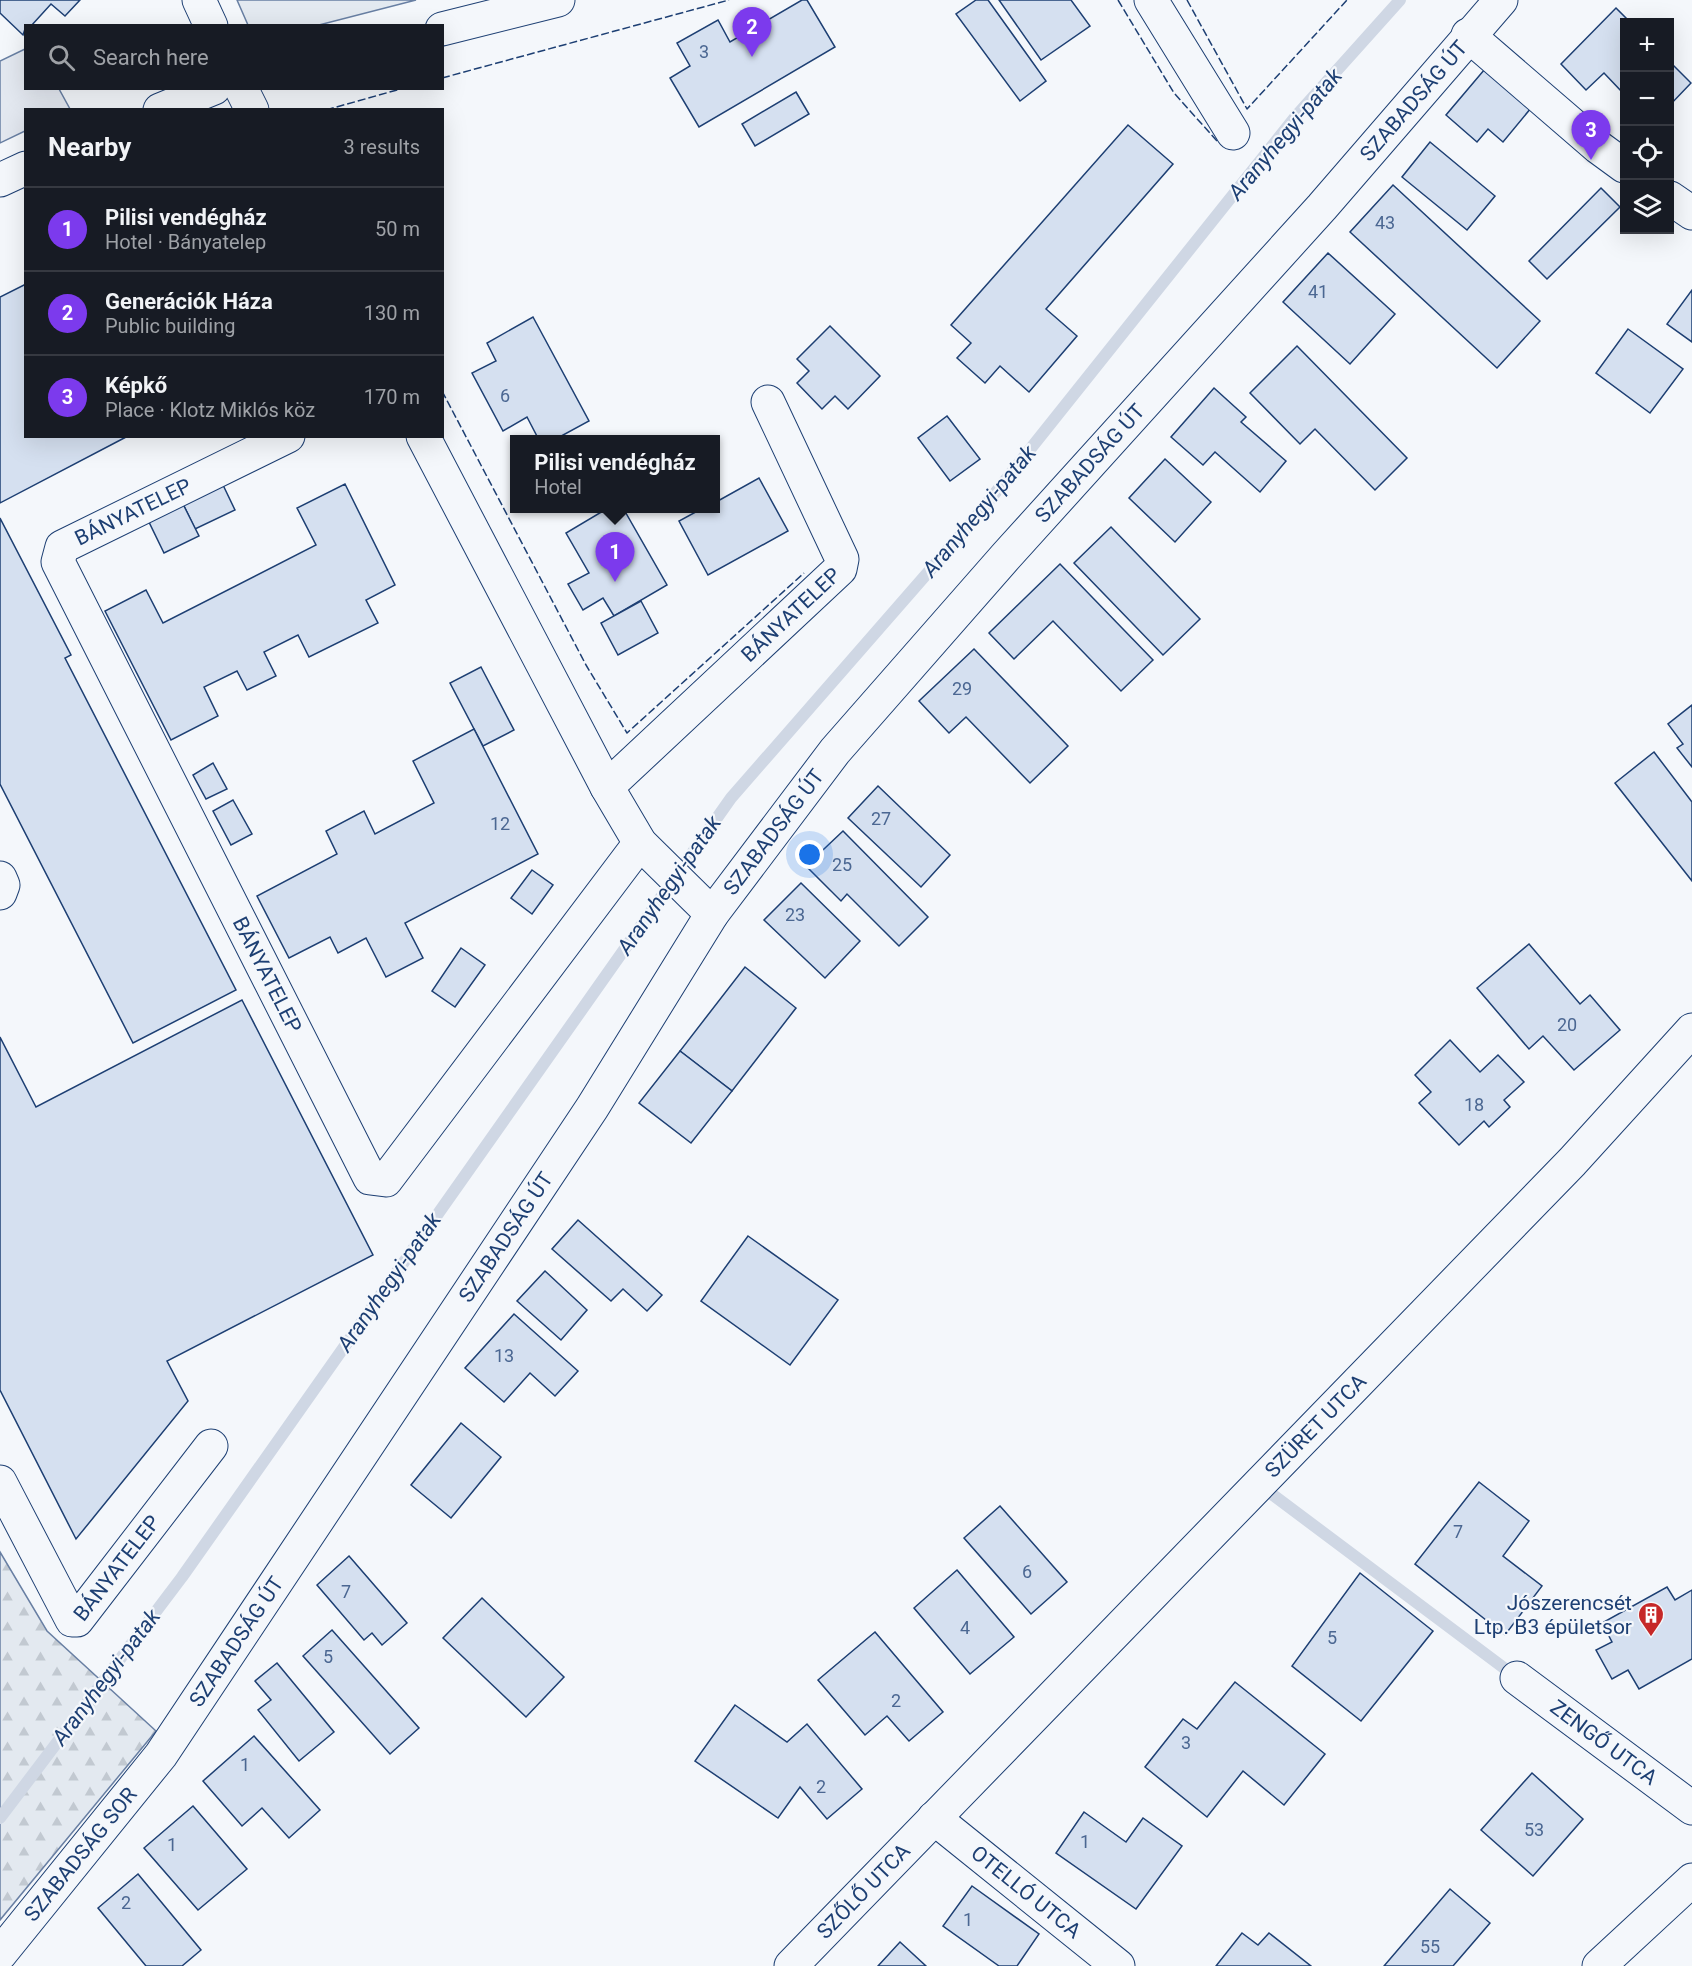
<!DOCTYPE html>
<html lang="en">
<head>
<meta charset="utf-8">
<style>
	:root { --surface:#171b24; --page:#242831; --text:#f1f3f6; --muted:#9ea1a6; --line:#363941; --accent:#7c3aed }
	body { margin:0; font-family:Roboto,sans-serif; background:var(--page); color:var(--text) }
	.controls { position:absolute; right:18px; top:18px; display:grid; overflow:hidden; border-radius:0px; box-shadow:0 6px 24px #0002 }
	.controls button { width:54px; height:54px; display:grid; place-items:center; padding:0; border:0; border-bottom:2px solid var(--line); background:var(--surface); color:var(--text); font:30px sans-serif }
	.you { position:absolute; left:810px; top:855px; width:21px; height:21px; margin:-15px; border:4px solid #fff; border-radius:50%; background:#1a73e8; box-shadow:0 0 0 9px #1a73e833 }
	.badge { display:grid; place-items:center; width:39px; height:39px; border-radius:50%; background:var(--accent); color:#fff; font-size:20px; font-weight:700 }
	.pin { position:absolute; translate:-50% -50px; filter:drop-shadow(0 2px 3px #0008) }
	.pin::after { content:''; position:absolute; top:32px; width:21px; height:18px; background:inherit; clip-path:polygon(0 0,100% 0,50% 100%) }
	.popup { position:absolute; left:510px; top:435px; width:210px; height:78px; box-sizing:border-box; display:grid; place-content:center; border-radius:0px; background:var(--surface); filter:drop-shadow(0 2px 4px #0005); font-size:20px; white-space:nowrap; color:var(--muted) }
	.popup b { font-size:22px; color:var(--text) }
	.popup::after { content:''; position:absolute; left:50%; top:100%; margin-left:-12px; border:12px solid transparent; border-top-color:var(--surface) }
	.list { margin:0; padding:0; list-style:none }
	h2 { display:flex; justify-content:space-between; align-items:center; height:78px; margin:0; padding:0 24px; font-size:26px }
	h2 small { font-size:20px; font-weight:400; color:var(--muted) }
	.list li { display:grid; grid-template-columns:39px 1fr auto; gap:18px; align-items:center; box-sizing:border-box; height:84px; padding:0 24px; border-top:2px solid var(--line) }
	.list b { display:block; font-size:22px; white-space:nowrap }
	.list p { margin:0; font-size:20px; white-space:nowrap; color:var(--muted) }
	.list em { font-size:20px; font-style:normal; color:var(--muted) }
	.icon { flex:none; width:33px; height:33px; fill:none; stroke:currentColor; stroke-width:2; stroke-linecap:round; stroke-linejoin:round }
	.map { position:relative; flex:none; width:1692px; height:1966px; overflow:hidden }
	.search { position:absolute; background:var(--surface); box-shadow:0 6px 24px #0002; left:24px; top:24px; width:420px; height:66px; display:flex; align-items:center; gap:15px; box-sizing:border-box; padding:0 21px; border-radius:0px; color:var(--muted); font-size:22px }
	.panel { position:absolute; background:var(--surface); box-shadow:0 6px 24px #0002; left:24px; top:108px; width:420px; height:330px; border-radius:0px }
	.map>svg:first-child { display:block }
</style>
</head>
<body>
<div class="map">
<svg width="1692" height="1966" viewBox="0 0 1692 1966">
	<defs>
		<pattern id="forest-firs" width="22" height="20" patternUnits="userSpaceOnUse" patternTransform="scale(1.5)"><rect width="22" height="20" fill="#e3e9f0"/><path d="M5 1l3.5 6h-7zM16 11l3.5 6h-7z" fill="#c2c9d1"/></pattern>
	</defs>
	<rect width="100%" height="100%" fill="#f4f7fb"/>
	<polygon fill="url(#forest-firs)" stroke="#687fa3" stroke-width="1.5" points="0,1552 47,1631 156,1731 0,1920"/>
	<polygon fill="#e3e9f0" stroke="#687fa3" stroke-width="1.5" points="237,0 416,0 319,25 248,25"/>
	<polygon fill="#e3e8f0" stroke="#687fa3" stroke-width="1.5" points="25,49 26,88 59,89 70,109 26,110 25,131 0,143 0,61"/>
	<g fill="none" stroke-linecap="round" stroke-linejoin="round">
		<g stroke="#cfd7e4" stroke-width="12">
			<polyline points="1261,1486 1516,1677"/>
			<polyline points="0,1818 182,1577 731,798 972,522 1296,116 1400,0"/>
		</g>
	</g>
	<g fill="#d5e0f0" stroke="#1d3f73" stroke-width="1.5">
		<polygon points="0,0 80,0 65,16 51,4 31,26 26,26 23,35 0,13"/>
		<polygon points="802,0 807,0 835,47 699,127 670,78 690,66 677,43 718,20 730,42"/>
		<polygon points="976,0 988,0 1046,81 1020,101 956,14"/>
		<polygon points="999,0 1071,0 1090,26 1041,60"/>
		<polygon points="1616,8 1630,22 1624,22 1624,94 1604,73 1586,90 1561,64"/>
		<polygon points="1670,62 1691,83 1670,105"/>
		<polygon points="1490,63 1536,102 1503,142 1488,129 1477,142 1446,115"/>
		<polygon points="796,92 809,114 755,146 742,124"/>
		<polygon points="1128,125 1173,164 1046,309 1077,336 1029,392 1000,366 985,383 957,358 971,343 951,325"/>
		<polygon points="1430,142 1495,196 1467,230 1402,177"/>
		<polygon points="1393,185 1540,321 1497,368 1350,232"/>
		<polygon points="1601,188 1620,207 1547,279 1529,261"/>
		<polygon points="1328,253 1395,314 1350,364 1283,302"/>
		<polygon points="26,284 26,436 128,436 0,503 0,297"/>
		<polygon points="1692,290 1692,342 1667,324"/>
		<polygon points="533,317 589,421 554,440 539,440 527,417 503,431 472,373 496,361 487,343"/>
		<polygon points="830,326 880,376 848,409 835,396 822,409 797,383 809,371 797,359"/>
		<polygon points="1628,329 1683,369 1650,413 1596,373"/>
		<polygon points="1297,346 1407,458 1375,490 1315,429 1300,444 1250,393"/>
		<polygon points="1214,388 1246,417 1241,422 1286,461 1260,492 1215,452 1203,465 1171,437"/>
		<polygon points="947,416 980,459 950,481 918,438"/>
		<polygon points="1165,459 1211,502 1175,542 1129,498"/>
		<polygon points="759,478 788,531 708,575 679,521 703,508 716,508 716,502"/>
		<polygon points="345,484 395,585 366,600 378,623 309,657 298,635 264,652 276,676 247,690 237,671 204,687 218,716 171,740 105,611 146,590 163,623 316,545 297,508"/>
		<polygon points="223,485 235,510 195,529 183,504"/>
		<polygon points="183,504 199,536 164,553 148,520"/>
		<polygon points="608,508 623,508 667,585 614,616 603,598 583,610 568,584 589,573 566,533"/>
		<polygon points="0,518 71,655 65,658 236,990 133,1043 0,784"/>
		<polygon points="1111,527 1200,619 1163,655 1074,563"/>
		<polygon points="1060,564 1153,660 1121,691 1053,621 1014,659 989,633"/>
		<polygon points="641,601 658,633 618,655 601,623"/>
		<polygon points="974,649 1068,746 1030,783 966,717 949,733 919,701"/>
		<polygon points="481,667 514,730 483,746 450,683"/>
		<polygon points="1692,705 1692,767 1677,748 1683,744 1668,724"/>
		<polygon points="474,729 538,854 405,923 423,958 386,977 366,938 338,953 330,937 289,958 257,896 337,854 326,831 364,811 375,834 434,803 413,761"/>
		<polygon points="1654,752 1692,802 1692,881 1615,783"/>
		<polygon points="213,763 227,789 206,799 193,775"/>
		<polygon points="878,786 950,855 921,887 848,818"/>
		<polygon points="233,800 252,834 231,845 213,811"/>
		<polygon points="843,831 928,917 899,946 847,894 841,901 806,866"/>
		<polygon points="532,870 553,885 532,914 511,898"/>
		<polygon points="801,883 860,941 825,978 764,920"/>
		<polygon points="1529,944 1580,1004 1590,995 1620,1030 1574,1070 1543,1036 1529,1049 1477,988"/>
		<polygon points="461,948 485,965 455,1007 432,991"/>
		<polygon points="745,967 796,1008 732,1091 680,1051"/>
		<polygon points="242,1000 373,1255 167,1361 188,1401 76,1539 0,1390 0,1037 36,1107"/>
		<polygon points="1450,1040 1480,1072 1498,1055 1524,1082 1504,1100 1510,1107 1489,1127 1484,1121 1459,1145 1419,1103 1431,1092 1415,1075"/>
		<polygon points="680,1051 732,1091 691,1143 639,1103"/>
		<polygon points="578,1220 662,1295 647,1311 623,1289 611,1301 552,1249"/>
		<polygon points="748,1236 838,1300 790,1365 701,1301"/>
		<polygon points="545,1271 587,1310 561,1340 517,1301"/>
		<polygon points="514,1314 578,1371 555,1396 530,1373 504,1402 465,1368"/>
		<polygon points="461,1423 501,1457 451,1518 411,1485"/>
		<polygon points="1479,1482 1529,1521 1503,1556 1542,1586 1505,1635 1415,1564"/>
		<polygon points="1000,1506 1067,1582 1031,1614 964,1538"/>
		<polygon points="349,1556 407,1623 382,1645 372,1633 364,1640 317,1585"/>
		<polygon points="957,1570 1014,1637 970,1674 914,1608"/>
		<polygon points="1360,1573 1433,1631 1361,1721 1292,1666"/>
		<polygon points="1667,1587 1675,1600 1692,1590 1692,1659 1639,1689 1628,1670 1612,1679 1596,1650 1612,1642 1602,1623"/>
		<polygon points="482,1598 564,1677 526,1717 443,1638"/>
		<polygon points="332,1630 419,1728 390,1754 303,1656"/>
		<polygon points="875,1632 943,1712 909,1741 887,1716 865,1735 818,1680"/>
		<polygon points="277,1663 334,1732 299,1761 258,1710 271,1700 255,1681"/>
		<polygon points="1235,1682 1325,1754 1284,1805 1243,1771 1207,1817 1145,1767 1183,1719 1197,1729"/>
		<polygon points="735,1705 787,1742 807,1724 862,1789 827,1819 800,1787 778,1818 695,1761"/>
		<polygon points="254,1736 320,1810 289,1838 262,1808 242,1826 203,1781"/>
		<polygon points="1532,1773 1583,1819 1533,1876 1481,1830"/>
		<polygon points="193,1806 247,1869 198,1910 144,1848"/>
		<polygon points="1084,1812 1126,1842 1143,1818 1182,1846 1136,1909 1056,1853"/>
		<polygon points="138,1874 201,1950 182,1966 146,1966 98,1908"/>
		<polygon points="972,1886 1039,1934 1017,1966 999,1966 943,1926"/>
		<polygon points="1450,1889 1490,1923 1453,1966 1384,1966"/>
		<polygon points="1242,1933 1258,1945 1269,1933 1311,1966 1216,1966"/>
		<polygon points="900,1942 926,1966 878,1966"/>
	</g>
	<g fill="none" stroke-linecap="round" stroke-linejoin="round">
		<defs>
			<g id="minor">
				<polyline points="199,0 211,26"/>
				<polyline points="1151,0 1233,133"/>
				<polyline points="1468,35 1598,147 1624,166"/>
				<polyline points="241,88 252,110"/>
				<polyline points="1670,198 1692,213"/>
				<path id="s1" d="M288 436 62 547 58 562 370 1178 386 1180 640 843"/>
				<polyline points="423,436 607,787 640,843 712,914"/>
				<path id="s2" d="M607 787 840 569 842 559 768 402"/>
				<polyline points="0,878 3,885 0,893"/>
				<path id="s3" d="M0 1482 72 1620H77L211 1446"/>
				<path id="s4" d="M1517 1678 1692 1808"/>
				<path id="s5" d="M934 1818 1118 1966"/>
				<path id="s6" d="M0 1954 161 1755 592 1108 712 914 835 751 1007 555 1322 207 1501 0"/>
				<path id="s7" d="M791 1966 1572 1162 1692 1030"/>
				<polyline points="1599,1966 1692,1880"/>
			</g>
			<g id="major">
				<polyline points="442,29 558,0"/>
				<polyline points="160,110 214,88"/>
				<polyline points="0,180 26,168"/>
			</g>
		</defs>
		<use href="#minor" stroke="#1d3f73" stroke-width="35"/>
		<use href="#major" stroke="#1d3f73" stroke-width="35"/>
		<use href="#minor" stroke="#f4f7fb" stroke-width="33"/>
		<use href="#major" stroke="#f4f7fb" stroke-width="33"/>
		<g stroke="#1d3f73" stroke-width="1.5" stroke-dasharray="8 3" stroke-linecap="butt">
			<polyline points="1118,0 1174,93 1217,141"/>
			<polyline points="1187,0 1247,109 1347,0"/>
			<polyline points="442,78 729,0"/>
			<polyline points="326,110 404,88"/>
			<polyline points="442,391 586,665 627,733 804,573"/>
		</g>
	</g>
	<defs>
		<symbol id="building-pin" viewBox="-11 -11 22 30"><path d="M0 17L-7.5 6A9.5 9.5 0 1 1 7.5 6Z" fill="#c62828" stroke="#f4f7fb"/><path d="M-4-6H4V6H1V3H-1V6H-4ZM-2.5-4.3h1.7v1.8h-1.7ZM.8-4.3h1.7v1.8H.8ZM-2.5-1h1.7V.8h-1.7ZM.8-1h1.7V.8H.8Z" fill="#fff"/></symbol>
	</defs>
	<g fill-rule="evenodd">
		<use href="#building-pin" x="1636" y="1600" width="30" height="40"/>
	</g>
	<g text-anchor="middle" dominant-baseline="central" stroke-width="4.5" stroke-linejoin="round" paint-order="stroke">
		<g font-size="18" fill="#4b6792">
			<text x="704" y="51">3</text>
			<text x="1385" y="222">43</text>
			<text x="1318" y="291">41</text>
			<text x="505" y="395">6</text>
			<text x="962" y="688">29</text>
			<text x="881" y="818">27</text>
			<text x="500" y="823">12</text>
			<text x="842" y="864">25</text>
			<text x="795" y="914">23</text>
			<text x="1567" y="1024">20</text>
			<text x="1474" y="1104">18</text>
			<text x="504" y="1355">13</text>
			<text x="1458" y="1531">7</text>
			<text x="1027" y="1571">6</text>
			<text x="346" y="1591">7</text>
			<text x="965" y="1627">4</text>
			<text x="1332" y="1637">5</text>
			<text x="328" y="1656">5</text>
			<text x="896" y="1700">2</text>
			<text x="1186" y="1742">3</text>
			<text x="245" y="1764">1</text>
			<text x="821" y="1786">2</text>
			<text x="1534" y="1829">53</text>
			<text x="1085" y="1841">1</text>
			<text x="172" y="1844">1</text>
			<text x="126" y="1902">2</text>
			<text x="968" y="1919">1</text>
			<text x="1430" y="1946">55</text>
		</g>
		<g font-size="21" fill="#1d3f73" stroke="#f4f7fb">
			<text stroke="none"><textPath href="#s6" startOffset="2336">SZABADSÁG ÚT</textPath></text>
			<text stroke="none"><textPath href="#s6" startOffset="1850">SZABADSÁG ÚT</textPath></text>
			<text transform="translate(133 512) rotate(-26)">BÁNYATELEP</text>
			<text stroke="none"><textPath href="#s2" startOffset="252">BÁNYATELEP</textPath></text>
			<text stroke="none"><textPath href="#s6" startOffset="1364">SZABADSÁG ÚT</textPath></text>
			<text stroke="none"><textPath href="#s1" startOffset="730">BÁNYATELEP</textPath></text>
			<text stroke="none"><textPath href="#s6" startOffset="878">SZABADSÁG ÚT</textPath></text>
			<text stroke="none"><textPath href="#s7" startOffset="753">SZÜRET UTCA</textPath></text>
			<text stroke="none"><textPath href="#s3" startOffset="226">BÁNYATELEP</textPath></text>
			<text stroke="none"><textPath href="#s6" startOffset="392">SZABADSÁG ÚT</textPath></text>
			<text stroke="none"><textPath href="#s4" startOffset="108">ZENGŐ UTCA</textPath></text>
			<text stroke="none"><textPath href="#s6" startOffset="128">SZABADSÁG SOR</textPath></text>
			<text stroke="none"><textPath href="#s7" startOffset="104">SZŐLŐ UTCA</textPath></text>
			<text stroke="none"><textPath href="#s5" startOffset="118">OTELLÓ UTCA</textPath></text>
		</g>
		<g font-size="21" fill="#1d3f73" stroke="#f4f7fb" text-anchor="end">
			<text x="1632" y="1603">Jószerencsét<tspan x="1632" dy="24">Ltp. B3 épületsor</tspan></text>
		</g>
		<g font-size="22" font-style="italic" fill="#1d3f73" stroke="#f4f7fb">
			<text transform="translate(1285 134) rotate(-50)">Aranyhegyi-patak</text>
			<text transform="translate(979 511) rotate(-50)">Aranyhegyi-patak</text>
			<text transform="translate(669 885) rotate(-55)">Aranyhegyi-patak</text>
			<text transform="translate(389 1282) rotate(-55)">Aranyhegyi-patak</text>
			<text transform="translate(106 1677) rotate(-53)">Aranyhegyi-patak</text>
		</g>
	</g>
</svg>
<div class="controls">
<button>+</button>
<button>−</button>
<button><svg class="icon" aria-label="locate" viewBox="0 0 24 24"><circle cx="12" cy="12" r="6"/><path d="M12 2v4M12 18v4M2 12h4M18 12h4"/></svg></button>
<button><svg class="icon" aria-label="layers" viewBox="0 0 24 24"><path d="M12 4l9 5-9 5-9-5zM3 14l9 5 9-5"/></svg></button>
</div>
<div class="you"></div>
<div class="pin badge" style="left:615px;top:582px">1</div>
<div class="popup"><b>Pilisi vendégház</b>Hotel</div>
<div class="pin badge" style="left:752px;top:57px">2</div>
<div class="pin badge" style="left:1591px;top:160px">3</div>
<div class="search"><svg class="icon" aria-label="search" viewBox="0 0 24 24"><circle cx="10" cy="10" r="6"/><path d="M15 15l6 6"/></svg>Search here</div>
<section class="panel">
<h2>Nearby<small>3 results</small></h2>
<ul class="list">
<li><span class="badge">1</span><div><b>Pilisi vendégház</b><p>Hotel · Bányatelep</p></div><em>50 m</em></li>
<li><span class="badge">2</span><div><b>Generációk Háza</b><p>Public building</p></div><em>130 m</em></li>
<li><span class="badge">3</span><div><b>Képkő</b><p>Place · Klotz Miklós köz</p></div><em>170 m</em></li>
</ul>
</section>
</div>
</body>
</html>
